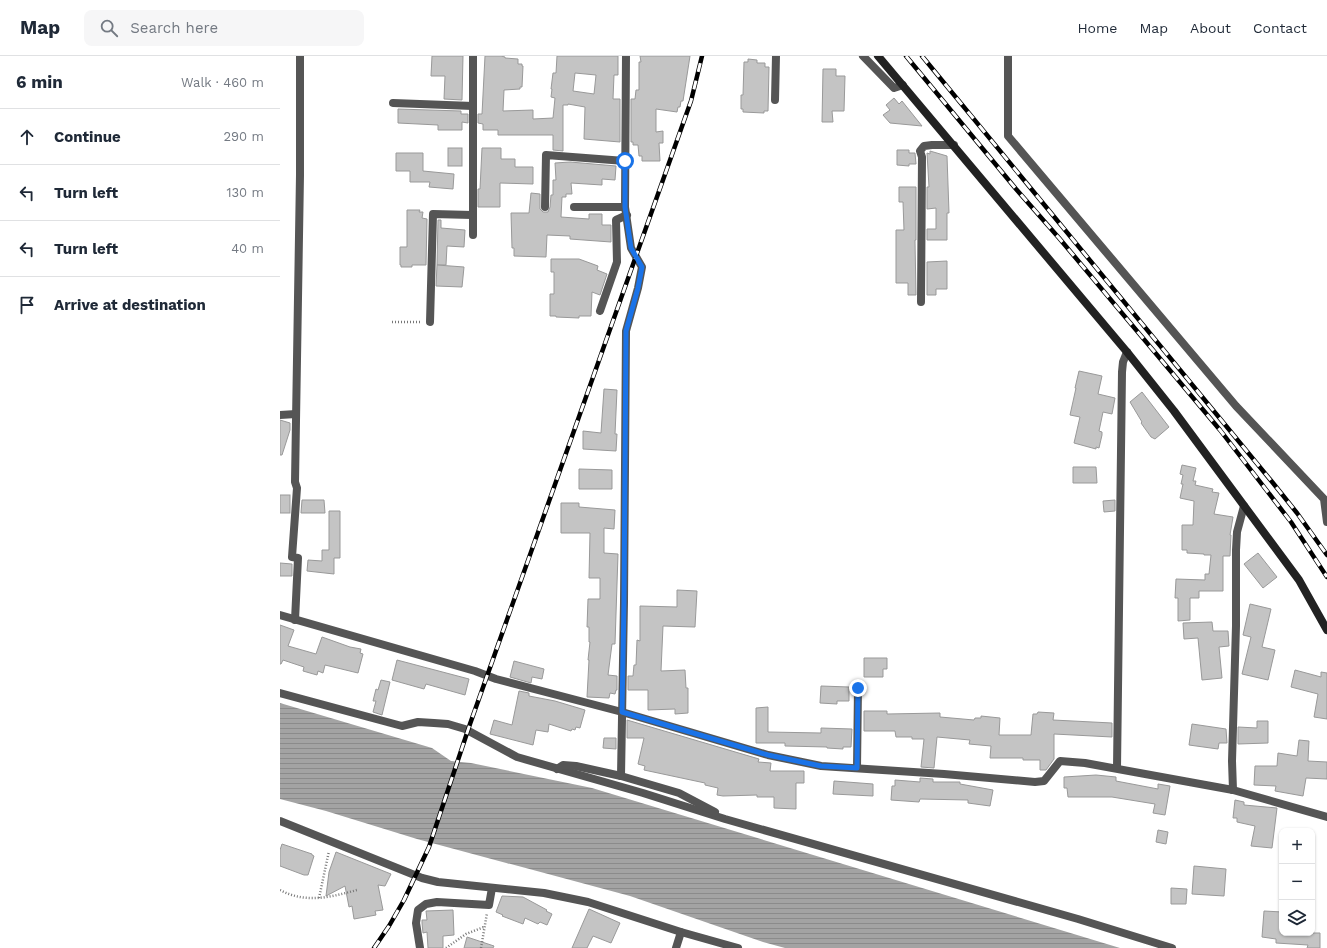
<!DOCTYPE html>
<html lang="en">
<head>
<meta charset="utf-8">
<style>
	:root { --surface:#fff; --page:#f6f6f7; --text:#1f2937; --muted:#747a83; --line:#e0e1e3 }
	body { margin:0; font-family:"Work Sans",sans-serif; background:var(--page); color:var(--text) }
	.controls { position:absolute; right:12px; bottom:12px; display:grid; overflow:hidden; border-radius:8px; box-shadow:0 1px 3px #0004 }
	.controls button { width:36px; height:36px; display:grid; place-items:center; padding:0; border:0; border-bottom:1px solid var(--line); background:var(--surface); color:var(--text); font:20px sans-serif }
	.stop { position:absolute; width:12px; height:12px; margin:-9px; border:3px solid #1a73e8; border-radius:50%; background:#fff }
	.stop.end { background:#1a73e8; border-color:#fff; box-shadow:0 1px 4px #0008 }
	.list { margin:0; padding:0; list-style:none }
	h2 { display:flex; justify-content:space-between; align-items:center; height:52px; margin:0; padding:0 16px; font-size:17px }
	h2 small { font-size:13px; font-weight:400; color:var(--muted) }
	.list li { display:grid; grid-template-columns:26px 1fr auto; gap:12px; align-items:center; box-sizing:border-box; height:56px; padding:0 16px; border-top:1px solid var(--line) }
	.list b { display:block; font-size:15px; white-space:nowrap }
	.list em { font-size:13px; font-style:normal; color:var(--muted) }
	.icon { flex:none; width:22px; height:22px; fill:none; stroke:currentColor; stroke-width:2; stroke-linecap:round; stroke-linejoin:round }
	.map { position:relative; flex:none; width:1047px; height:892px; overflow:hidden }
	header { display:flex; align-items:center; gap:24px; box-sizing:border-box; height:56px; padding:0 20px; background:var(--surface); border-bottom:1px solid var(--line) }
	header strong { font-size:19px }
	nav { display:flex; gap:22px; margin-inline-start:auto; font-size:14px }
	.search { width:280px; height:36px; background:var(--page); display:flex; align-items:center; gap:10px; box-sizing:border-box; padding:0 14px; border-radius:8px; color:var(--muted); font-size:15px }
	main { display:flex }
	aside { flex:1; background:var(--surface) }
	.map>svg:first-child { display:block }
</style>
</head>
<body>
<header>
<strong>Map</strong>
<div class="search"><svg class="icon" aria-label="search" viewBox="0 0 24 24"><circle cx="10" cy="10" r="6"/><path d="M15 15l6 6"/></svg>Search here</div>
<nav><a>Home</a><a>Map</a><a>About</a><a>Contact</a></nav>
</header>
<main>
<aside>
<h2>6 min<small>Walk · 460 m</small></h2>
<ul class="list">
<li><svg class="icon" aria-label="ahead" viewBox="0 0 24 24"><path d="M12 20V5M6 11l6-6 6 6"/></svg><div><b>Continue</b></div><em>290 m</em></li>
<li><svg class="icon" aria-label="left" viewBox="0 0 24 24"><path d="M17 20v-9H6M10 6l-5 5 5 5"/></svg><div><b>Turn left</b></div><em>130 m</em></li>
<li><svg class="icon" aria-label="left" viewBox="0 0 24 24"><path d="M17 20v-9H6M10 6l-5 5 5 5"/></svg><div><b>Turn left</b></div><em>40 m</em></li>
<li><svg class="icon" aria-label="arrive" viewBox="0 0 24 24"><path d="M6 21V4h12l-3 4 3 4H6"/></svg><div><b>Arrive at destination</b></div></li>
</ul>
</aside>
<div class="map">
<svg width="1047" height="892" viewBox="0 0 1047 892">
	<defs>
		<pattern id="water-rules" width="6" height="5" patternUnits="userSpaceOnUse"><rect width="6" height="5" fill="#a3a3a3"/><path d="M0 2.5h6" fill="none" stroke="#8b8b8b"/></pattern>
	</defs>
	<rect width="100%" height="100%" fill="#fff"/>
	<polygon fill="url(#water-rules)" points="0,647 152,692 171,705 191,707 312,732 840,892 505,892 483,886 350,840 137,783 46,755 0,743"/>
	<g fill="#c4c4c4" stroke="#999" fill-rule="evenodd">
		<polygon points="152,0 183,0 182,44 164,43 165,20 151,20"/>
		<path d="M205 0H221L225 1V2L238 3V8H242V10H243L242 31H240V33L224 34 223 55 253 54V63L273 62 275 42 271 41 272 33H271L273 17H276L277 0H338V19H334L333 43H340V86L304 83 305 51 288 48V49H283V95L273 94V79H218V74H203V68L198 67V58H202ZM295 17 316 19 314 38 293 35Z"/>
		<polygon points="360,0 410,0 403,45 401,45 400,51 398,51 397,56 376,53 376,76 383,75 383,87 379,87 380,105 362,105 362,100 359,100 358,89 353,89 353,86 351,86 351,43 355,43 356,34 359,34 359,6 361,6"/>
		<polygon points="468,3 477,4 477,7 485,7 485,11 489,11 488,55 484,55 484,57 463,56 463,53 461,53 461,39 463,39 464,6 468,6"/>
		<polygon points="543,13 556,13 556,20 565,20 564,55 552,55 553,66 542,66"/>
		<polygon points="614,42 619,48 622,45 642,70 610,67 603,59 610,54 606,49"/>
		<polygon points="118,53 181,55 181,58 188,58 188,67 182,66 182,74 158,74 158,69 118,67"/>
		<rect x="168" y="92" width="14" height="18"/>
		<polygon points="202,92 221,92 221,103 235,103 235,111 253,111 253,128 220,127 220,151 198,151 198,133 200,133"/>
		<polygon points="617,94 629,94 629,97 635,97 636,108 629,108 629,110 617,109"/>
		<polygon points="650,95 667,100 669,157 667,157 667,184 647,184 647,173 656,173 656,152 647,153 647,131 649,131 647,97 650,98"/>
		<polygon points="116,97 143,97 143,115 174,118 173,133 149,131 150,126 130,126 130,115 116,115"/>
		<polygon points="290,106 336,110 335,124 322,123 322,129 291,127 292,138 286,138 286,141 282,141 281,161 309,163 309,158 322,158 322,169 331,169 331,186 290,183 290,180 267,179 266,201 234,200 234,192 232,192 231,157 249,157 251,137 260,138 260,153 263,156 268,156 270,151 271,139 273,139 273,124 276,124 275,107"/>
		<polygon points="619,131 636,131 636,184 635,184 636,239 628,239 628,227 616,227 616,174 624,174 623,146 619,146"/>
		<polygon points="127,154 140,154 139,156 143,156 142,162 147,163 146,209 132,209 132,211 121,211 121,209 120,209 120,191 127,191"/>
		<polygon points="158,164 161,164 161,172 185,174 184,191 167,190 166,209 157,209"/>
		<polygon points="271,203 299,203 318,210 317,214 327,218 320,239 312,236 311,260 299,260 299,262 276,261 276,260 270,260 270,238 274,238 274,216 271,216"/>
		<polygon points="667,205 667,233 656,233 656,239 647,239 647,206"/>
		<polygon points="157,209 184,211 182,231 156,230"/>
		<polygon points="799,315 822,320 818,338 835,342 832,358 823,356 819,375 822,376 822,379 819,392 816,391 816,393 794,387 800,361 790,359 796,332 795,332"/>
		<polygon points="324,333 337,334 335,378 337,378 336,395 303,393 303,375 321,377"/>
		<polygon points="862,336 889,371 875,383 871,381 861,367 862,366 850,346"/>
		<polygon points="0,364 10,367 10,374 2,399 0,399"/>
		<polygon points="902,409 916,412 913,425 916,425 915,429 933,433 932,436 939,437 934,458 953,461 950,479 951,479 950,500 943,500 943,535 919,535 919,542 910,542 910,564 898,565 898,542 895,542 896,523 925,524 925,518 929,518 931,499 924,499 924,498 907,497 907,494 902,494 902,469 913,469 914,445 900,442 903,428 901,428 903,419 900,418"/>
		<polygon points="793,411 816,411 817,427 793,427"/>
		<polygon points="299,413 332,414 332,433 299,433"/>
		<rect x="0" y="439" width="10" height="18"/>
		<polygon points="22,444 44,444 45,457 21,457"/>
		<polygon points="835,444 835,455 824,456 823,445"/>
		<polygon points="281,447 299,447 299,451 335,454 334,473 324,472 324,497 338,498 335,588 332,588 328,619 337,620 337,634 336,634 335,638 330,637 329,642 307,641 309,604 308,604 310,586 309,586 309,571 307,571 308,543 320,543 320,522 309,522 310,477 281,477"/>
		<polygon points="49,455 60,455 60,502 54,502 54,518 27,515 28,504 42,505 42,494 49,494"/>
		<polygon points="978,497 997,521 983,532 964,508"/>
		<polygon points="0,507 12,508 12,520 0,520"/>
		<polygon points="397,534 417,535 415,571 383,570 381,615 405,614 406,632 408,632 408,657 395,658 395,653 368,654 368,634 348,634 348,620 353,620 354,609 356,609 357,584 360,585 360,550 397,551"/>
		<polygon points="970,548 991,553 982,591 995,594 988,624 962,618 971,581 963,579"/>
		<polygon points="932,566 933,575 948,575 949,590 939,591 942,622 922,624 918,582 904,583 903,567"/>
		<polygon points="0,569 14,574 8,590 36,598 42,581 70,591 81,593 80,597 83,598 78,617 45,609 43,617 38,615 37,619 23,615 24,611 3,604 1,608 0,608"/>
		<polygon points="584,602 607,602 607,613 603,613 603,621 584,621"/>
		<polygon points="117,604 189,623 185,639 146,628 144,633 112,624"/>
		<polygon points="234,605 264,613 262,623 252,621 251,627 230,621"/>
		<polygon points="1015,614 1041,621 1041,616 1047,617 1047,663 1034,661 1038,638 1011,631"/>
		<polygon points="101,624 110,626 102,659 93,656 96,645 93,645 96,633 98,634"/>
		<polygon points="541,630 569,631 569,645 557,645 557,648 540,647"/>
		<polygon points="239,635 249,637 249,640 275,645 305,654 300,672 296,671 295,674 292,673 291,675 269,668 268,676 256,674 253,689 210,678 214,664 232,669"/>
		<polygon points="488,651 488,676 541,677 541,672 572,673 571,691 563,691 563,693 547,692 547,691 505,690 505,687 476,687 476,652"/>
		<polygon points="584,655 607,655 607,658 660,657 660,661 694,664 695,662 701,662 701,660 720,662 719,679 751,679 753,658 757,658 758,656 774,657 773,664 832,667 832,681 774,678 774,703 766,714 760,714 760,704 743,704 743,702 710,702 711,690 689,688 690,684 657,681 654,712 641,711 644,683 632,683 632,681 616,681 615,675 584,675"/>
		<polygon points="347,664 479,703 478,706 491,707 490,715 524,715 524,727 516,727 516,753 494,752 494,741 477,741 477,739 443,740 437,739 438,732 425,729 425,727 364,714 365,710 358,708 364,682 347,682"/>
		<polygon points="977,665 988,665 988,687 958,688 958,671 977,672"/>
		<polygon points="912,668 946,673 947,687 939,687 938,693 909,689"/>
		<polygon points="324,682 336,682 336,693 323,692"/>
		<polygon points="1019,684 1029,685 1028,705 1047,706 1047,723 1026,722 1023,740 995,735 996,730 974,729 975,710 997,710 998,697 1017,700"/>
		<polygon points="816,719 836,721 836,725 878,733 878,728 890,730 885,759 873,757 875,748 832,741 788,741 787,732 784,732 784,721"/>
		<polygon points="640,722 653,723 653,726 680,726 680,728 713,734 710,750 688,747 688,744 640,743 639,746 611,744 612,730 615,730 615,724 640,726"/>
		<polygon points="554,725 593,728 593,740 553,738"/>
		<polygon points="955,744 964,746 964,749 997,752 992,792 971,790 975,770 957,766 957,762 953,762"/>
		<polygon points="878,774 888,776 886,788 876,786"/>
		<polygon points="2,788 32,798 32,799 34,800 28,819 24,819 0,810 0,794"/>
		<polygon points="56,796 111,818 105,830 98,829 103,854 95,855 96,859 74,863 72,850 69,851 65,830 46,840 49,816"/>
		<polygon points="914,810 946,813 944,840 912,838"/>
		<polygon points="891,832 907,833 906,848 891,848"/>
		<polygon points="222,840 243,841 267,854 266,855 272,858 267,869 260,866 258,868 245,862 243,868 222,860 223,859 216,856"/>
		<polygon points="309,853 340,867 331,887 313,880 307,892 292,892"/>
		<polygon points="173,854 174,879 163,880 163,892 148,892 147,876 143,877 142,867 142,864 147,864 146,855"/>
		<polygon points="984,855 1002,856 1002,877 1040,877 1040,892 1027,892 1028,889 996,887 996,883 982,881"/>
		<polygon points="187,881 214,890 213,892 184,892"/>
	</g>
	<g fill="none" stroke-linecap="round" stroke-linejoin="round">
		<g stroke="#777" stroke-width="2.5" stroke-dasharray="1 2" stroke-linecap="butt">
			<polyline points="112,266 141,266"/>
			<path d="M0 834C26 848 51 841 77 834"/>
			<polyline points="39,842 49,795"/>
			<polyline points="166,892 186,878 204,871"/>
			<polyline points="201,892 207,857"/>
		</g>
		<g stroke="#555" stroke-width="8">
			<polyline points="583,0 614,32 623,29"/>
			<polyline points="728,0 728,80 956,350 1044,443 1047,466"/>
			<polyline points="495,44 496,0"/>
			<polyline points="113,47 193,50"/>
			<polyline points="265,151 266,99 345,105"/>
			<polyline points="294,151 345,151"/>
			<polyline points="193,179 193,0"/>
			<polyline points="641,246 642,101 640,95 644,90 652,89 674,89"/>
			<polyline points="320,255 337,206 336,164 347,159"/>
			<polyline points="150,266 153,158 192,159"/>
			<polyline points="0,359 16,358"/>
			<polyline points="0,559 195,615 216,623 342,656 488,699 541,710 664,718 755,726 764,725 780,705 805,707 953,734 1047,761"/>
			<polyline points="15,564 18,502 12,501 17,432 15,426 20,119 20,0"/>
			<polyline points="0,637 122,670 138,666 154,667 168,668 185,673 237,701 363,737 445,763 798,863 892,892"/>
			<polyline points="577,712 578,632"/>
			<polyline points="837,712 842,316 843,306 847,296"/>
			<polyline points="277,713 283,709 296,710 341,720 399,737 435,756"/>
			<polyline points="341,720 344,546 346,275 358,232 362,211 351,192 345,151 346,0"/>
			<polyline points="953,734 952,705 956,570 956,494 957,476 964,450"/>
			<polyline points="0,765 142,822 158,826 264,837 308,846 401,876 458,892"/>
			<polyline points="140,892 136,867 138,854 146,848 157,846 209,849 212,832"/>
			<polyline points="396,892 401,876"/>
		</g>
		<polyline stroke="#222" stroke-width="8" points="598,0 847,296 894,355 1019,524 1047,574"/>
		<defs>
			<g id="rail">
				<polyline points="626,0 736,133 779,182 940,374 1011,466 1047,521"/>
				<polyline points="642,0 993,427 1017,457 1047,499"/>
				<polyline points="94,892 109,870 124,844 149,791 190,668 411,45 422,0"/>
			</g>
		</defs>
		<use href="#rail" stroke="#000" stroke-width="4.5"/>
		<use href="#rail" stroke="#fff" stroke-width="3" stroke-dasharray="9" stroke-linecap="butt"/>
	</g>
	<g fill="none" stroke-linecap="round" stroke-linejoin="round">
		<polyline stroke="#1a73e8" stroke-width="5" points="345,105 345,151 351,192 362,211 358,232 346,275 344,546 342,656 488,699 541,710 577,712 578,632"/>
	</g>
</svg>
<div class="controls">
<button>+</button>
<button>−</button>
<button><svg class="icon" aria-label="layers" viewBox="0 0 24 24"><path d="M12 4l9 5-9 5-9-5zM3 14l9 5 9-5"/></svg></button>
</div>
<div class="stop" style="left:345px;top:105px"></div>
<div class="stop end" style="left:578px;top:632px"></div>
</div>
</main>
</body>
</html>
